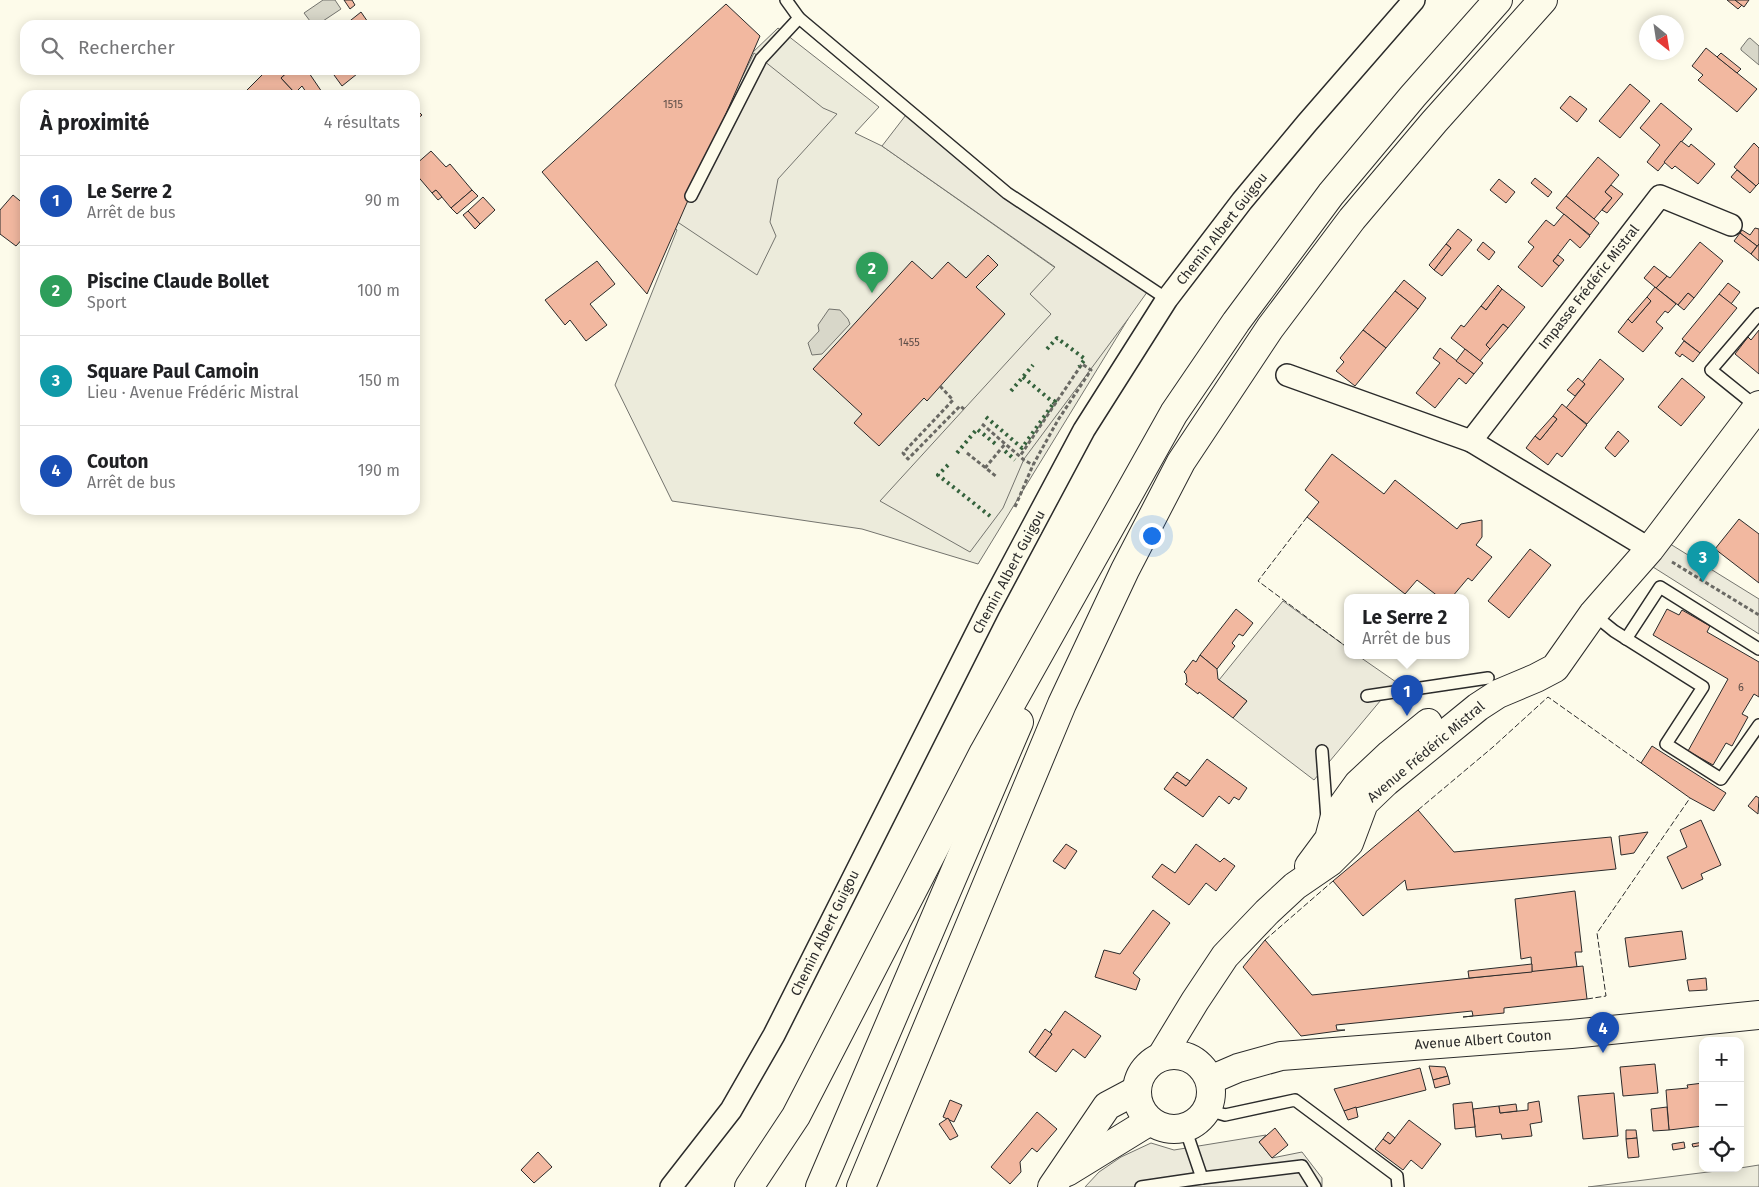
<!DOCTYPE html>
<html lang="fr">
<head>
<meta charset="utf-8">
<style>
	:root { --surface:#fff; --page:#f6f6f6; --text:#202124; --muted:#757577; --line:#e0e0e0; --accent:#c62828 }
	body { margin:0; font-family:"Fira Sans",sans-serif; background:var(--page); color:var(--text) }
	.controls { position:absolute; right:15px; bottom:15px; display:grid; overflow:hidden; border-radius:10px; box-shadow:0 2px 12px #0003 }
	.controls button { width:45px; height:45px; display:grid; place-items:center; padding:0; border:0; border-bottom:1px solid var(--line); background:var(--surface); color:var(--text); font:25px sans-serif }
	.compass { position:absolute; left:1639px; top:15px; width:45px; height:45px; border-radius:50%; background:var(--surface); box-shadow:0 2px 12px #0003; rotate:150deg }
	.you { position:absolute; left:1151px; top:535px; width:18px; height:18px; margin:-12px; border:4px solid #fff; border-radius:50%; background:#1a73e8; box-shadow:0 0 0 8px #1a73e833 }
	.badge { display:grid; place-items:center; width:32px; height:32px; border-radius:50%; background:var(--accent); color:#fff; font-size:16px; font-weight:700 }
	.pin { position:absolute; translate:-50% -41px; filter:drop-shadow(0 1px 2px #0008) }
	.pin::after { content:''; position:absolute; top:26px; width:18px; height:15px; background:inherit; clip-path:polygon(0 0,100% 0,50% 100%) }
	.popup { position:absolute; left:1344px; top:594px; width:125px; height:65px; box-sizing:border-box; display:grid; place-content:center; border-radius:10px; background:var(--surface); filter:drop-shadow(0 1px 4px #0005); font-size:16px; white-space:nowrap; color:var(--muted) }
	.popup b { font-size:19px; color:var(--text) }
	.popup::after { content:''; position:absolute; left:50%; top:100%; margin-left:-10px; border:10px solid transparent; border-top-color:var(--surface) }
	.list { margin:0; padding:0; list-style:none }
	h2 { display:flex; justify-content:space-between; align-items:center; height:65px; margin:0; padding:0 20px; font-size:21px }
	h2 small { font-size:16px; font-weight:400; color:var(--muted) }
	.list li { display:grid; grid-template-columns:32px 1fr auto; gap:15px; align-items:center; box-sizing:border-box; height:90px; padding:0 20px; border-top:1px solid var(--line) }
	.list b { display:block; font-size:19px; white-space:nowrap }
	.list p { margin:0; font-size:16px; white-space:nowrap; color:var(--muted) }
	.list em { font-size:16px; font-style:normal; color:var(--muted) }
	.icon { flex:none; width:28px; height:28px; fill:none; stroke:currentColor; stroke-width:2; stroke-linecap:round; stroke-linejoin:round }
	.map { position:relative; flex:none; width:1759px; height:1187px; overflow:hidden }
	.search { position:absolute; background:var(--surface); box-shadow:0 2px 12px #0003; left:20px; top:20px; width:400px; height:55px; display:flex; align-items:center; gap:12px; box-sizing:border-box; padding:0 18px; border-radius:15px; color:var(--muted); font-size:19px }
	.panel { position:absolute; background:var(--surface); box-shadow:0 2px 12px #0003; left:20px; top:90px; width:400px; height:425px; border-radius:15px }
	.map>svg:first-child { display:block }
</style>
</head>
<body>
<div class="map">
<svg width="1759" height="1187" viewBox="0 0 1759 1187">
	<rect width="100%" height="100%" fill="#fdfbea"/>
	<g fill="#ecebdb" stroke="#74746e">
		<polygon points="778,28 879,107 855,133 882,146 1128,319 978,564 862,529 672,501 615,385 677,230 667,222 751,54"/>
		<polygon points="1759,1165 1759,1187 1588,1187 1740,1168"/>
	</g>
	<g fill="#eceadb" stroke="#74746e">
		<polygon points="754,53 823,108 837,114 778,179 770,222 776,236 757,275 673,219"/>
		<polygon points="909,111 1007,193 1150,288 1128,319 1024,459 1003,508 970,552 880,501 1051,314 1030,294 1055,267 882,146"/>
		<polygon points="1667,542 1759,599 1759,634 1653,567 1651,561"/>
		<polygon points="1283,601 1348,648 1348,655 1357,655 1396,682 1314,780 1233,718 1247,701 1219,680"/>
		<polygon points="1266,1135 1259,1142 1272,1158 1302,1152 1322,1178 1322,1187 1085,1187 1099,1172 1121,1157 1151,1143 1174,1150"/>
	</g>
	<g fill="#d8d7c9" stroke="#74746e">
		<polygon points="323,0 335,0 341,9 317,25 313,25 304,13"/>
		<polygon points="1750,38 1759,46 1759,65 1741,50 1741,48 1748,39"/>
		<polygon points="829,309 840,310 848,319 850,324 822,354 812,355 808,343 819,331 818,325"/>
	</g>
	<g fill="#f2b8a0" stroke="#2b2b2b">
		<polygon points="344,0 352,0 355,5 350,9"/>
		<polygon points="1727,0 1735,0 1742,5 1738,9"/>
		<polygon points="1735,0 1749,0 1744,7"/>
		<polygon points="726,4 760,36 647,294 542,172"/>
		<polygon points="361,12 370,25 347,25 346,24"/>
		<polygon points="1706,48 1757,89 1737,112 1698,80 1703,75 1692,66"/>
		<polygon points="1721,53 1741,69 1737,73 1717,57"/>
		<polygon points="267,70 290,70 281,78 295,93 293,95 242,95"/>
		<polygon points="290,70 307,70 324,95 308,95 302,86 295,93 281,78"/>
		<polygon points="330,70 341,70 334,75"/>
		<polygon points="341,70 362,70 342,86 334,75"/>
		<polygon points="1630,84 1650,101 1620,138 1599,121"/>
		<polygon points="1570,96 1587,109 1577,122 1560,108"/>
		<polygon points="1661,103 1692,129 1658,171 1647,162 1660,145 1640,128"/>
		<polygon points="415,108 422,115 415,121"/>
		<polygon points="1681,141 1689,147 1691,144 1715,164 1698,184 1675,166 1672,169 1664,162"/>
		<polygon points="1754,143 1759,148 1759,183 1756,186 1734,167"/>
		<polygon points="431,151 446,167 450,164 472,190 451,208 436,190 432,193 415,173 415,165"/>
		<polygon points="1598,157 1619,175 1605,192 1612,198 1594,219 1566,196"/>
		<polygon points="1737,170 1756,186 1750,193 1731,177"/>
		<polygon points="1535,178 1552,192 1548,197 1531,183"/>
		<polygon points="1499,179 1515,192 1506,203 1490,190"/>
		<polygon points="1611,185 1623,194 1607,213 1602,210 1612,198 1605,192"/>
		<polygon points="436,190 442,197 438,200 432,193"/>
		<polygon points="472,190 478,196 457,214 451,208"/>
		<polygon points="13,195 25,205 25,236 16,246 0,234 0,210"/>
		<polygon points="1566,196 1599,223 1590,235 1556,208"/>
		<polygon points="483,197 495,210 480,224 468,211"/>
		<polygon points="468,211 480,224 475,229 463,215"/>
		<polygon points="1564,214 1590,236 1580,248 1570,239 1553,261 1559,266 1542,287 1518,267 1534,247 1528,242 1546,220 1554,226"/>
		<polygon points="1755,228 1759,229 1759,244 1757,246 1740,233 1742,230 1750,235"/>
		<polygon points="1458,229 1472,240 1442,276 1434,270 1451,248 1446,244"/>
		<polygon points="1740,233 1757,246 1751,254 1734,241"/>
		<polygon points="1483,242 1495,252 1489,260 1477,250"/>
		<polygon points="1700,242 1723,261 1694,298 1688,293 1678,305 1656,288 1667,276 1670,278"/>
		<polygon points="1446,244 1451,248 1434,270 1429,265"/>
		<polygon points="1759,244 1759,261 1751,254"/>
		<polygon points="988,255 998,265 976,287 1005,314 927,401 924,398 879,446 854,423 862,414 813,369 912,261 932,279 948,262 966,278"/>
		<polygon points="1558,255 1564,260 1559,266 1553,261"/>
		<polygon points="597,261 615,284 590,304 607,325 586,341 570,320 565,325 545,300"/>
		<polygon points="1654,266 1667,276 1656,288 1644,278"/>
		<polygon points="1404,280 1426,298 1418,309 1395,291"/>
		<polygon points="1728,283 1740,292 1731,304 1719,294"/>
		<polygon points="1498,285 1502,289 1486,310 1481,306"/>
		<polygon points="1655,287 1676,304 1668,313 1665,311 1656,322 1663,328 1643,352 1618,332 1628,319 1632,323 1651,301 1647,297"/>
		<polygon points="1502,289 1525,307 1508,328 1503,324 1486,345 1490,349 1480,361 1451,338 1461,325 1464,327 1481,306 1486,310"/>
		<polygon points="1395,291 1418,309 1386,348 1363,330"/>
		<polygon points="1688,293 1694,298 1684,310 1678,305"/>
		<polygon points="1719,294 1737,308 1700,353 1682,339"/>
		<polygon points="1647,297 1651,301 1632,323 1628,319"/>
		<polygon points="1503,324 1508,328 1490,349 1486,345"/>
		<polygon points="1363,330 1386,348 1355,386 1336,371 1344,362 1340,358"/>
		<polygon points="1759,330 1759,374 1735,354 1748,337 1751,340"/>
		<polygon points="1684,341 1700,353 1693,362 1682,354 1680,357 1675,353"/>
		<polygon points="1440,348 1474,374 1466,384 1459,378 1435,408 1416,393 1440,363 1433,358"/>
		<polygon points="1465,349 1483,363 1474,374 1456,361"/>
		<polygon points="1600,359 1624,379 1587,424 1566,408 1585,384 1582,382"/>
		<polygon points="1578,378 1585,384 1575,396 1567,390"/>
		<polygon points="1682,378 1705,397 1681,426 1658,407"/>
		<polygon points="1562,404 1587,425 1562,457 1557,453 1548,465 1526,448 1535,436 1540,440 1557,419 1553,416"/>
		<polygon points="1553,416 1557,419 1540,440 1535,436"/>
		<polygon points="1618,431 1629,441 1615,457 1605,448"/>
		<polygon points="1332,454 1384,494 1395,480 1457,529 1461,524 1482,520 1482,537 1476,545 1492,557 1472,581 1468,578 1452,597 1439,597 1417,580 1405,594 1307,517 1319,502 1305,490"/>
		<polygon points="1739,519 1759,534 1759,583 1715,549"/>
		<polygon points="1530,549 1551,565 1509,618 1488,601"/>
		<polygon points="1236,609 1253,623 1243,636 1239,634 1232,643 1235,646 1217,669 1200,655"/>
		<polygon points="1667,609 1679,615 1682,610 1710,626 1707,632 1759,662 1759,697 1754,694 1742,714 1748,717 1732,746 1726,743 1713,765 1688,751 1728,679 1653,635"/>
		<polygon points="1200,655 1217,669 1218,679 1247,701 1233,718 1199,692 1198,694 1185,684 1187,682 1186,674 1184,672 1193,660 1196,662"/>
		<polygon points="1652,746 1726,793 1714,811 1690,798 1641,763"/>
		<polygon points="1207,759 1247,788 1239,800 1234,797 1229,804 1219,796 1203,817 1164,789 1173,777 1186,786"/>
		<polygon points="1177,772 1190,781 1186,786 1173,777"/>
		<polygon points="1756,796 1759,798 1758,814 1748,806"/>
		<polygon points="1418,810 1454,852 1611,837 1616,869 1407,890 1405,880 1363,916 1333,881"/>
		<polygon points="1701,820 1721,865 1701,874 1703,879 1682,889 1667,857 1687,847 1680,830"/>
		<polygon points="1648,832 1634,853 1621,855 1619,836"/>
		<polygon points="1066,844 1077,851 1065,869 1053,861"/>
		<polygon points="1196,844 1220,862 1224,858 1235,866 1216,891 1206,883 1189,905 1152,877 1162,864 1175,873"/>
		<polygon points="1575,891 1582,952 1575,952 1577,967 1532,972 1531,957 1521,959 1515,899"/>
		<polygon points="1153,910 1170,923 1133,973 1140,979 1136,990 1095,977 1104,950 1120,954"/>
		<polygon points="1682,931 1686,959 1629,967 1625,938"/>
		<polygon points="1265,940 1312,995 1583,966 1587,999 1504,1008 1504,1013 1463,1017 1473,1016 1472,1011 1336,1025 1337,1030 1345,1030 1301,1036 1243,967"/>
		<polygon points="1532,964 1532,972 1469,978 1468,971"/>
		<polygon points="1706,978 1707,990 1689,991 1687,980"/>
		<polygon points="1065,1011 1101,1036 1085,1058 1073,1049 1056,1072 1035,1057 1052,1034 1050,1032"/>
		<polygon points="1045,1029 1052,1034 1035,1057 1029,1052"/>
		<polygon points="1655,1064 1658,1093 1623,1096 1620,1067"/>
		<polygon points="1429,1066 1445,1067 1448,1076 1433,1080"/>
		<polygon points="1420,1068 1426,1090 1344,1111 1334,1089"/>
		<polygon points="1448,1076 1450,1084 1435,1088 1433,1080"/>
		<polygon points="1703,1083 1703,1126 1669,1130 1666,1090 1688,1088 1687,1085"/>
		<polygon points="1614,1093 1618,1136 1583,1139 1578,1096"/>
		<polygon points="950,1100 962,1105 954,1122 943,1117"/>
		<polygon points="1539,1101 1542,1122 1530,1124 1532,1136 1502,1139 1501,1134 1476,1137 1473,1109 1499,1106 1500,1113 1528,1110 1528,1103"/>
		<polygon points="1472,1102 1475,1127 1455,1129 1453,1104"/>
		<polygon points="1516,1104 1517,1111 1500,1113 1499,1106"/>
		<polygon points="1356,1107 1358,1117 1348,1120 1344,1111"/>
		<polygon points="1667,1107 1669,1130 1653,1131 1651,1109"/>
		<polygon points="1037,1112 1057,1129 1037,1152 1032,1148 1020,1162 1021,1172 1010,1184 991,1167"/>
		<polygon points="948,1118 958,1136 950,1140 939,1124"/>
		<polygon points="1409,1120 1441,1144 1422,1169 1411,1160 1403,1170 1375,1149 1383,1139 1390,1144"/>
		<polygon points="1275,1128 1288,1145 1272,1158 1259,1142"/>
		<polygon points="1626,1130 1636,1130 1637,1138 1626,1139"/>
		<polygon points="1388,1132 1395,1138 1390,1144 1383,1139"/>
		<polygon points="1637,1138 1639,1157 1628,1158 1626,1139"/>
		<polygon points="1684,1142 1685,1148 1673,1150 1672,1144"/>
		<polygon points="1703,1142 1703,1145 1693,1147 1692,1144"/>
		<polygon points="538,1152 552,1167 534,1183 521,1170"/>
	</g>
	<g fill="none" stroke-linecap="round" stroke-linejoin="round">
		<defs>
			<g id="service">
				<polyline points="786,0 799,18 1007,193 1167,299"/>
				<polyline points="691,196 761,59 799,18"/>
				<polyline points="1757,407 1711,370 1759,314"/>
				<polyline points="1593,614 1614,631 1703,687 1666,744 1721,779 1759,725"/>
				<polyline points="1626,639 1660,587 1759,649"/>
				<polyline points="1367,696 1488,678"/>
				<polyline points="1322,751 1327,819"/>
				<polyline points="1208,1110 1225,1115 1295,1100 1397,1176 1398,1187"/>
				<polyline points="1202,1178 1302,1166 1315,1187"/>
				<polyline points="1141,1187 1202,1178 1185,1128"/>
			</g>
			<g id="minor">
				<polyline points="1287,375 1471,441 1650,549"/>
				<polyline points="1471,441 1660,196 1731,225"/>
				<polyline points="671,1187 731,1110 774,1035 989,608 1084,430 1167,299 1242,201 1307,123 1414,0"/>
			</g>
			<g id="tertiary">
				<polyline points="1309,866 1329,839 1335,816 1358,784 1390,754 1428,723"/>
				<circle cx="1174" cy="1092" r="37"/>
				<polyline points="1161,1057 1195,1001 1225,956 1267,912 1295,886 1330,862 1349,843 1364,803 1386,782 1478,707 1498,694 1536,678 1555,668 1593,614 1650,549 1759,405"/>
				<polyline points="1210,1080 1238,1068 1281,1056 1571,1034 1759,1015"/>
				<polyline points="1067,1172 1150,1121"/>
				<polyline points="1052,1187 1107,1106 1137,1090"/>
			</g>
			<g id="trunk">
				<polyline points="749,1187 796,1116 984,752 1174,413 1236,322 1331,194 1413,96 1498,0"/>
				<polyline points="820,1187 1019,722"/>
				<polyline points="861,1187 1062,704 1125,570 1181,462 1270,328 1352,219 1434,122 1543,0"/>
			</g>
		</defs>
		<use href="#service" stroke="#2b2b2b" stroke-width="14"/>
		<use href="#minor" stroke="#2b2b2b" stroke-width="24"/>
		<use href="#tertiary" stroke="#2b2b2b" stroke-width="30"/>
		<use href="#trunk" stroke="#2b2b2b" stroke-width="30"/>
		<g stroke="#6a6964" stroke-width="3" stroke-dasharray="4 2.5" stroke-linecap="butt">
			<polyline points="940,386 953,400 903,453 908,459 960,406 964,409"/>
			<polyline points="982,424 1024,460 1033,465"/>
			<polyline points="967,453 997,477"/>
			<polyline points="985,468 1005,444"/>
			<polyline points="1015,507 1033,465 1058,420 1091,370 1082,364 1020,456"/>
			<polyline points="1672,562 1759,615"/>
		</g>
		<use href="#service" stroke="#fdfbea" stroke-width="11"/>
		<use href="#minor" stroke="#fdfbea" stroke-width="21"/>
		<use href="#tertiary" stroke="#fdfbea" stroke-width="28"/>
		<use href="#trunk" stroke="#fdfbea" stroke-width="28"/>
		<g stroke="#34623c" stroke-width="4" stroke-dasharray="2.5 4" stroke-linecap="butt">
			<polyline points="1047,349 1057,338 1085,359 1079,367"/>
			<polyline points="1023,377 1054,403"/>
			<polyline points="1011,391 1033,365"/>
			<polyline points="986,417 1022,448 1058,397"/>
			<polyline points="1005,451 1015,460"/>
			<polyline points="957,453 977,429 998,446"/>
			<polyline points="948,465 938,475 990,516"/>
		</g>
		<g stroke="#2b2b2b" stroke-width="1" stroke-dasharray="6 2.5" stroke-linecap="butt">
			<polyline points="1307,517 1258,581 1348,648"/>
			<polyline points="1357,655 1358,655"/>
			<polyline points="1418,810 1493,747 1548,697 1641,763"/>
			<polyline points="1265,940 1333,881"/>
			<polyline points="1587,999 1606,996 1597,933 1690,798"/>
		</g>
	</g>
	<g text-anchor="middle" dominant-baseline="central" stroke-width="4" stroke-linejoin="round" paint-order="stroke">
		<g font-size="11" fill="#5d4e48">
			<text x="673" y="104">1515</text>
			<text x="909" y="342">1455</text>
			<text x="1741" y="687">6</text>
		</g>
		<g font-size="14" fill="#2b2b2b" stroke="#fdfbea">
			<text transform="translate(1222 229) rotate(-52)">Chemin Albert Guigou</text>
			<text transform="translate(1589 287) rotate(-52)">Impasse Frédéric Mistral</text>
			<text transform="translate(1009 572) rotate(-62)">Chemin Albert Guigou</text>
			<text transform="translate(1426 752) rotate(-40)">Avenue Frédéric Mistral</text>
			<text transform="translate(825 933) rotate(-64)">Chemin Albert Guigou</text>
			<text transform="translate(1483 1040) rotate(-4)">Avenue Albert Couton</text>
		</g>
	</g>
</svg>
<div class="controls">
<button>+</button>
<button>−</button>
<button><svg class="icon" aria-label="locate" viewBox="0 0 24 24"><circle cx="12" cy="12" r="6"/><path d="M12 2v4M12 18v4M2 12h4M18 12h4"/></svg></button>
</div>
<svg class="compass" viewBox="-18 -18 36 36"><path d="M0-13l5 13h-10z" fill="#e53935"/><path d="M0 13l5-13h-10z" fill="#757577"/></svg>
<div class="you"></div>
<div class="pin badge" style="left:1407px;top:716px;background:#1a4fb4">1</div>
<div class="popup"><b>Le Serre 2</b>Arrêt de bus</div>
<div class="pin badge" style="left:872px;top:293px;background:#2e9e5b">2</div>
<div class="pin badge" style="left:1703px;top:582px;background:#0f9aa8">3</div>
<div class="pin badge" style="left:1603px;top:1053px;background:#1a4fb4">4</div>
<div class="search"><svg class="icon" aria-label="search" viewBox="0 0 24 24"><circle cx="10" cy="10" r="6"/><path d="M15 15l6 6"/></svg>Rechercher</div>
<section class="panel">
<h2>À proximité<small>4 résultats</small></h2>
<ul class="list">
<li><span class="badge" style="background:#1a4fb4">1</span><div><b>Le Serre 2</b><p>Arrêt de bus</p></div><em>90 m</em></li>
<li><span class="badge" style="background:#2e9e5b">2</span><div><b>Piscine Claude Bollet</b><p>Sport</p></div><em>100 m</em></li>
<li><span class="badge" style="background:#0f9aa8">3</span><div><b>Square Paul Camoin</b><p>Lieu · Avenue Frédéric Mistral</p></div><em>150 m</em></li>
<li><span class="badge" style="background:#1a4fb4">4</span><div><b>Couton</b><p>Arrêt de bus</p></div><em>190 m</em></li>
</ul>
</section>
</div>
</body>
</html>
